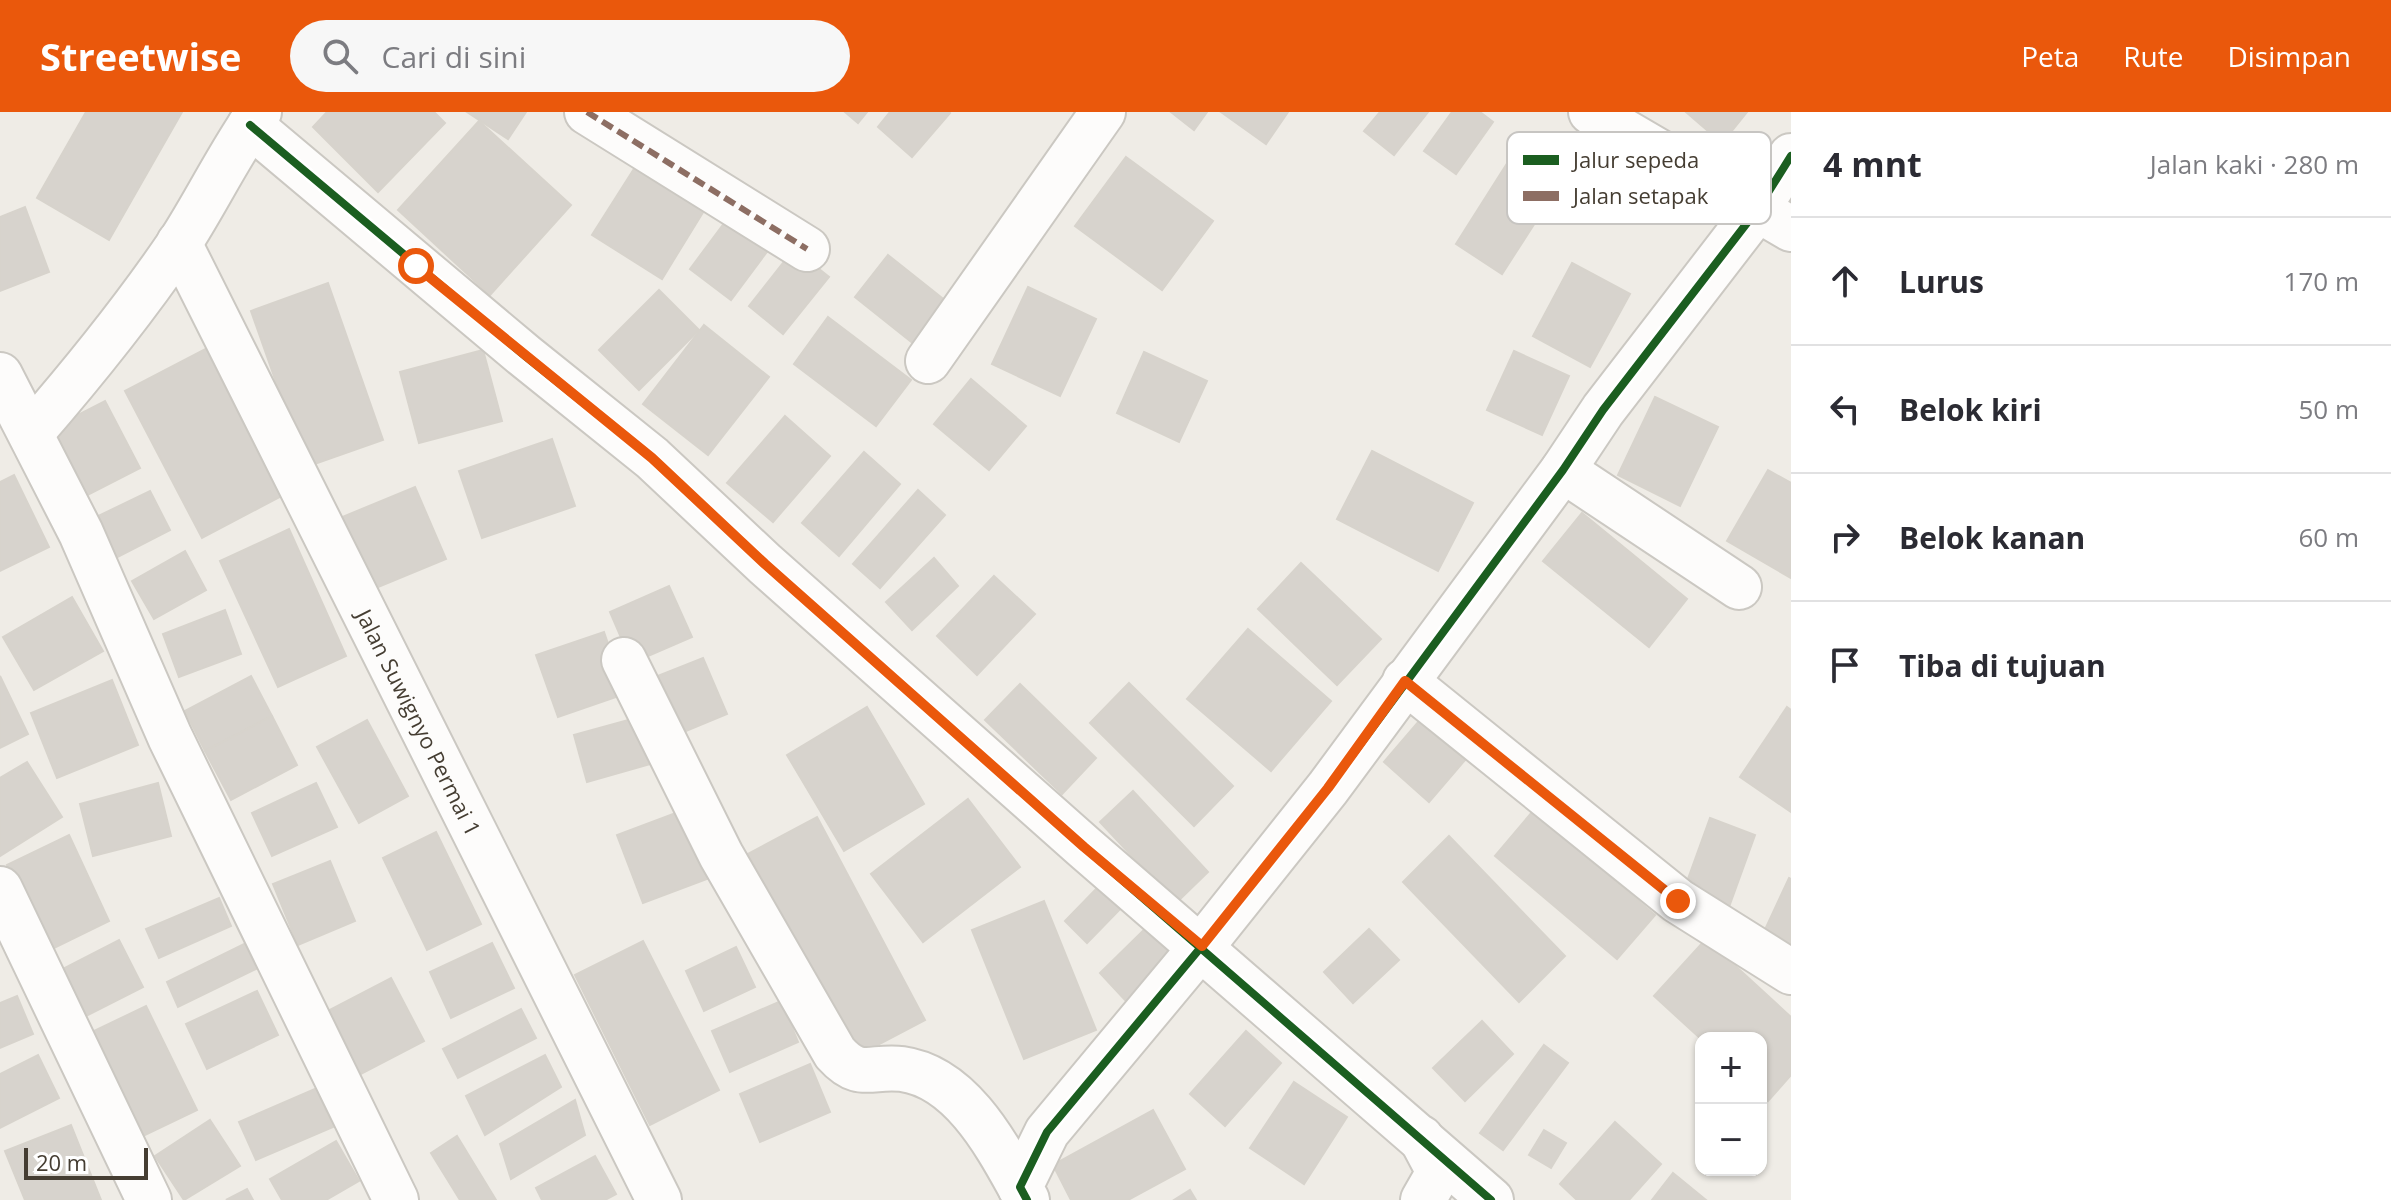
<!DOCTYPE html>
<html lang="id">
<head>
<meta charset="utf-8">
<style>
	:root { --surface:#fff; --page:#f7f7f7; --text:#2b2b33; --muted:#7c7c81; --line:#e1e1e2; --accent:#ea580c }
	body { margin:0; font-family:"Open Sans",sans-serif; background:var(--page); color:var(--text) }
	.controls { position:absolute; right:24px; bottom:24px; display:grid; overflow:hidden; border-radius:16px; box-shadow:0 2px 6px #0004 }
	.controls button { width:72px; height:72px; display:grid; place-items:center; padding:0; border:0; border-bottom:2px solid var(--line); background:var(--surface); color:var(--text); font:40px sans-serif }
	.scale { position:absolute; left:24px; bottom:20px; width:124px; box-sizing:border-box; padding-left:8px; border:4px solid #453d32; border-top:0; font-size:22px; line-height:28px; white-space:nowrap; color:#453d32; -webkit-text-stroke:6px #fff; paint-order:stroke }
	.stop { position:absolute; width:24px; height:24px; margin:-18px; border:6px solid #ea580c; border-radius:50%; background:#fff }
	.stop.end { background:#ea580c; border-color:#fff; box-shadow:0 2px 8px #0008 }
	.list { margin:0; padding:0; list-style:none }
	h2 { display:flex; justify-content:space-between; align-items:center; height:104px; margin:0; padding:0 32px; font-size:34px }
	h2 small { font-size:26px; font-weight:400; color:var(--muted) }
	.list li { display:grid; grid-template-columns:52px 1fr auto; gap:24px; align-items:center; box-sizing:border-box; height:128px; padding:0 32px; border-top:2px solid var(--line) }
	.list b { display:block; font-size:30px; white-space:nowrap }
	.list em { font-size:26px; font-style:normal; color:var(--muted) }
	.icon { flex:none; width:44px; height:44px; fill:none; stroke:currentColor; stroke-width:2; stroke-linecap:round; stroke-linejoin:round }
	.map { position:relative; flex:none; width:1791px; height:1088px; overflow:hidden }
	header { display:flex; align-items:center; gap:48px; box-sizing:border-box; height:112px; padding:0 40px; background:var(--accent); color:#fff }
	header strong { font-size:38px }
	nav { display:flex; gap:44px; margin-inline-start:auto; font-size:28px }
	.search { width:560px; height:72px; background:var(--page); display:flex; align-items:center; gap:20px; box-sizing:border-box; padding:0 28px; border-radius:44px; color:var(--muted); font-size:30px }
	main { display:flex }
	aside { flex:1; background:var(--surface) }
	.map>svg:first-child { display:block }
</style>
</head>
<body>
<header>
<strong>Streetwise</strong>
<div class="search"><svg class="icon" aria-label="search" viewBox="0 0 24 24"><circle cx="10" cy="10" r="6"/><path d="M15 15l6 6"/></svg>Cari di sini</div>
<nav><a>Peta</a><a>Rute</a><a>Disimpan</a></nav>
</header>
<main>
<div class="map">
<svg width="1791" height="1088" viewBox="0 0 1791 1088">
	<rect width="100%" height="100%" fill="#efece6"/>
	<g fill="#d7d3cd" stroke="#d7d3cc" stroke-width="2">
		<polygon points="86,0 182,0 109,128 37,86"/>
		<polygon points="327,0 434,0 445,11 378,80 313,15"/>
		<polygon points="467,0 526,0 508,27"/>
		<polygon points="845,0 867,0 858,11"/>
		<polygon points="890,0 949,0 950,1 912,45 878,15"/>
		<polygon points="1171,0 1207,0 1194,18"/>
		<polygon points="1221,0 1288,0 1266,32"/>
		<polygon points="1380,0 1428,0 1394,43 1364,19"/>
		<polygon points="1452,0 1480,0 1493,10 1456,62 1424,39"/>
		<polygon points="1686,0 1747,0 1722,31"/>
		<polygon points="479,9 571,93 490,183 398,98"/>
		<polygon points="1515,39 1562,69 1502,162 1456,132"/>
		<polygon points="644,41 713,84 662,167 592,123"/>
		<polygon points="1126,45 1213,109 1162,178 1075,114"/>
		<polygon points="737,94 778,125 731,188 690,157"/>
		<polygon points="25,95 49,160 0,179 0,105"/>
		<polygon points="794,137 829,165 783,222 749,194"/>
		<polygon points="888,143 947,190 914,232 855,185"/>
		<polygon points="1572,151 1630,182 1590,255 1533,224"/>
		<polygon points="328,171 383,328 306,355 251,199"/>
		<polygon points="1028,175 1096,207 1060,284 992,252"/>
		<polygon points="659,178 699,218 639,278 599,238"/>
		<polygon points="828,205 911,268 876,314 794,252"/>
		<polygon points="704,213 769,265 708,343 643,292"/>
		<polygon points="213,233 289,380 202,426 125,279"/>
		<polygon points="483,238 502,309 419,331 400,260"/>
		<polygon points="1514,239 1569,264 1542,323 1487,298"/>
		<polygon points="1144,240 1207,269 1179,330 1117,301"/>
		<polygon points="971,267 1026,314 989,358 934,312"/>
		<polygon points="1655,285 1718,315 1680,394 1618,363"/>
		<polygon points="105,289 140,356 72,391 37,324"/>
		<polygon points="785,304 830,344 773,410 727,371"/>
		<polygon points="552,327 575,394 482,426 459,359"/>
		<polygon points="1372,339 1473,391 1438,459 1337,407"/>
		<polygon points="864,340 900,372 839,444 802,411"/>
		<polygon points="1768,358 1791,371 1791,466 1727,429"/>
		<polygon points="14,363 49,435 0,459 0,370"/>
		<polygon points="415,375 446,447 371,478 340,406"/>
		<polygon points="918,378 945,403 880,476 853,452"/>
		<polygon points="150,379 170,418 108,450 88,409"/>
		<polygon points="1582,401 1687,487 1649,535 1543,449"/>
		<polygon points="289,417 346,544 278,575 220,449"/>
		<polygon points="185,439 206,478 154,507 132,469"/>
		<polygon points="934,446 958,474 912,518 886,490"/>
		<polygon points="1301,451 1381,527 1337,573 1258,497"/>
		<polygon points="994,464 1035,502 977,563 937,524"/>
		<polygon points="669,474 692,525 632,551 610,500"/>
		<polygon points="72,485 103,539 34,578 3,525"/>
		<polygon points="225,498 241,542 179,565 163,522"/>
		<polygon points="1248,517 1331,589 1271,659 1187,587"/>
		<polygon points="604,520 625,582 558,605 536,543"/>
		<polygon points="703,546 727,602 674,624 650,567"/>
		<polygon points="0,564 28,622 0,636"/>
		<polygon points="251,564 272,604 205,639 185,599"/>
		<polygon points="112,568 138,633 57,666 31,601"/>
		<polygon points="1129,571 1233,674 1194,714 1090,611"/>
		<polygon points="1020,572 1096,646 1062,682 985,608"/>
		<polygon points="867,595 924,692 844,739 787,643"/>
		<polygon points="1787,595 1791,598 1791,700 1740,665"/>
		<polygon points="272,604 297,653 231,688 205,639"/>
		<polygon points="643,604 657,650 587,670 574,623"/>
		<polygon points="367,608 408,684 359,711 317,635"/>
		<polygon points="1420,608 1465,648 1429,690 1384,650"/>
		<polygon points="27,650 62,705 0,744 0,666"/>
		<polygon points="158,671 171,724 93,744 80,692"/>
		<polygon points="316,671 337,715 272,744 252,701"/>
		<polygon points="1133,679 1208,760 1176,791 1100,710"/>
		<polygon points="968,687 1020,755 923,830 871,762"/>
		<polygon points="681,699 707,767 643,791 617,723"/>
		<polygon points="1533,699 1655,803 1617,847 1495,744"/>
		<polygon points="817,705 925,908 855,945 748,742"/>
		<polygon points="1710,706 1755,723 1729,795 1684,778"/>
		<polygon points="436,720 481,812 427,838 383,746"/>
		<polygon points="69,723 109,809 48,839 7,753"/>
		<polygon points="1449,724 1565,844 1519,890 1403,770"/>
		<polygon points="330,749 355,809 298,833 273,772"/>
		<polygon points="1789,766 1791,767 1791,853 1756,837"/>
		<polygon points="1103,770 1125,792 1087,831 1065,809"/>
		<polygon points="219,786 231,814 159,846 146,817"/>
		<polygon points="1044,789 1096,918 1024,947 972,818"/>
		<polygon points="1148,814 1176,844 1127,890 1100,861"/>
		<polygon points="1369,817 1399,848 1353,891 1324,860"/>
		<polygon points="1706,827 1791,905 1791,963 1768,989 1761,982 1761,926 1701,927 1654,884"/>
		<polygon points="119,828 143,875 82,906 59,859"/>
		<polygon points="643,829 719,978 650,1013 575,863"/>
		<polygon points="246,831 258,856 178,895 167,870"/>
		<polygon points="492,831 514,876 451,906 430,860"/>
		<polygon points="736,835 755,875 704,899 686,859"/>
		<polygon points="391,866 424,929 359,963 326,900"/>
		<polygon points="257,879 278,923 207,957 186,912"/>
		<polygon points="17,884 33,922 0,936 0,891"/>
		<polygon points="781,889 798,930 730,960 712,919"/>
		<polygon points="146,894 197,998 143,1024 92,920"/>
		<polygon points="521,897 536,926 458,966 443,937"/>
		<polygon points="1482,909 1513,942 1465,989 1433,956"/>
		<polygon points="1246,919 1281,951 1225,1014 1190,982"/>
		<polygon points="1544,933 1568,951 1503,1038 1480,1021"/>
		<polygon points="38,943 59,986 0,1016 0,962"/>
		<polygon points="545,943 561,975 485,1023 466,984"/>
		<polygon points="810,952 830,1000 760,1030 740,982"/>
		<polygon points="1294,970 1347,1005 1304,1072 1250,1036"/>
		<polygon points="317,976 333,1015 256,1048 239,1010"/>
		<polygon points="575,988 585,1023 511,1067 500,1032"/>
		<polygon points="1153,998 1185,1057 1128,1088 1071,1088 1053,1053"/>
		<polygon points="210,1008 240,1054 184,1088 155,1044"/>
		<polygon points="1615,1010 1661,1052 1629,1088 1577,1088 1560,1072"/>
		<polygon points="71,1013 101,1088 25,1088 5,1039"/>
		<polygon points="1544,1018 1566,1031 1551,1056 1529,1043"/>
		<polygon points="457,1024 496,1088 460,1088 431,1041"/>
		<polygon points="336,1029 359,1069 326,1088 282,1088 270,1067"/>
		<polygon points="595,1044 616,1082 605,1088 542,1088 536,1076"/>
		<polygon points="1673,1061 1706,1088 1652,1088"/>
		<polygon points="247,1077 253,1088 226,1088"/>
		<polygon points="1190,1078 1196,1088 1174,1088"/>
	</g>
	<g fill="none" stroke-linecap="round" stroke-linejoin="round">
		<defs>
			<g id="minor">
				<polyline points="587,0 807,137"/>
				<polyline points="1591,0 1791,117"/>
				<polyline points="250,13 525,244 652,346 765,452 1084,735 1491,1088"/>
				<path id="s1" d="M179 131 659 1088"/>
				<polyline points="928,249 1103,0"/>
				<polyline points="0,263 81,421 170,625 396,1088"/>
				<path d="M31 321C84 260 134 198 179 132 207 89 229 42 259 0"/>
				<polyline points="1563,358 1739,475"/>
				<path d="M624 548 721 743 835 941C860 969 871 953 902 957 960 965 995 1030 1020 1075"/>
				<polyline points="1405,569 1678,789 1791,860"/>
				<polyline points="0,777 149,1088"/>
				<polyline points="1421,1026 1439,1060 1423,1088"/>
				<polyline points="1027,1088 1020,1075 1047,1020 1202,834 1328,676 1563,358 1603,298 1757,98 1791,44"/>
			</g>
		</defs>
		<use href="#minor" stroke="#cbc8c2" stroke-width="48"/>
		<use href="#minor" stroke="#fdfcfb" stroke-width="44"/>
		<polyline stroke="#8d6e63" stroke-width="6" stroke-dasharray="12 6" stroke-linecap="butt" points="587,0 807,137"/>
		<defs>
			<g id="cycleway">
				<polyline points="250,13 525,244 652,346 765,452 1084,735 1491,1088"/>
				<polyline points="1027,1088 1020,1075 1047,1020 1202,834 1328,676 1563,358 1603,298 1757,98 1791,44"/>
			</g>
		</defs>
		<use href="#cycleway" stroke="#fff" stroke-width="13"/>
		<use href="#cycleway" stroke="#1b5e20" stroke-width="8"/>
	</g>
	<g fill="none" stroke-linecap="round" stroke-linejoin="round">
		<polyline stroke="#ea580c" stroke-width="10" points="416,154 652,346 765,452 1084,735 1202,834 1328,676 1405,569 1678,789"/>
	</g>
	<g text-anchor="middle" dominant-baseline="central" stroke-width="8" stroke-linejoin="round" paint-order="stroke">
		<g font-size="22" fill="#453d32" stroke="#fff">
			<text stroke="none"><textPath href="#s1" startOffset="536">Jalan Suwignyo Permai 1</textPath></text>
		</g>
	</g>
	<rect x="1507" y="20" width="264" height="92" rx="12" fill="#fff" stroke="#c7c5c2" stroke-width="2"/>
	<rect x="1523" y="43" width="36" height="10" fill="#1b5e20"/>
	<rect x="1523" y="79" width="36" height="10" fill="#8d6e63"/>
	<g font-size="22" fill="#453d32">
		<text x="1573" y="56">Jalur sepeda</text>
		<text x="1573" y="92">Jalan setapak</text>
	</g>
</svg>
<div class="controls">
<button>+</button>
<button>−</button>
</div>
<div class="scale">20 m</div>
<div class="stop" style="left:416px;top:154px"></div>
<div class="stop end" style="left:1678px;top:789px"></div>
</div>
<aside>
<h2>4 mnt<small>Jalan kaki · 280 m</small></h2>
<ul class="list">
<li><svg class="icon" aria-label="ahead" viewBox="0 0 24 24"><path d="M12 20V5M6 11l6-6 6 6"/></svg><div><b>Lurus</b></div><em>170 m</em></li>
<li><svg class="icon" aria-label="left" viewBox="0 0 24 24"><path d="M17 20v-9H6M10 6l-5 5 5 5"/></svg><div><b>Belok kiri</b></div><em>50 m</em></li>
<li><svg class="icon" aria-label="right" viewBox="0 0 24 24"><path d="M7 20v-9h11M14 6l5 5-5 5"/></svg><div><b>Belok kanan</b></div><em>60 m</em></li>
<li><svg class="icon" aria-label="arrive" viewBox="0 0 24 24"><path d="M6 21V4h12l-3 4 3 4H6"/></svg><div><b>Tiba di tujuan</b></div></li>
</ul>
</aside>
</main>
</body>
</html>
